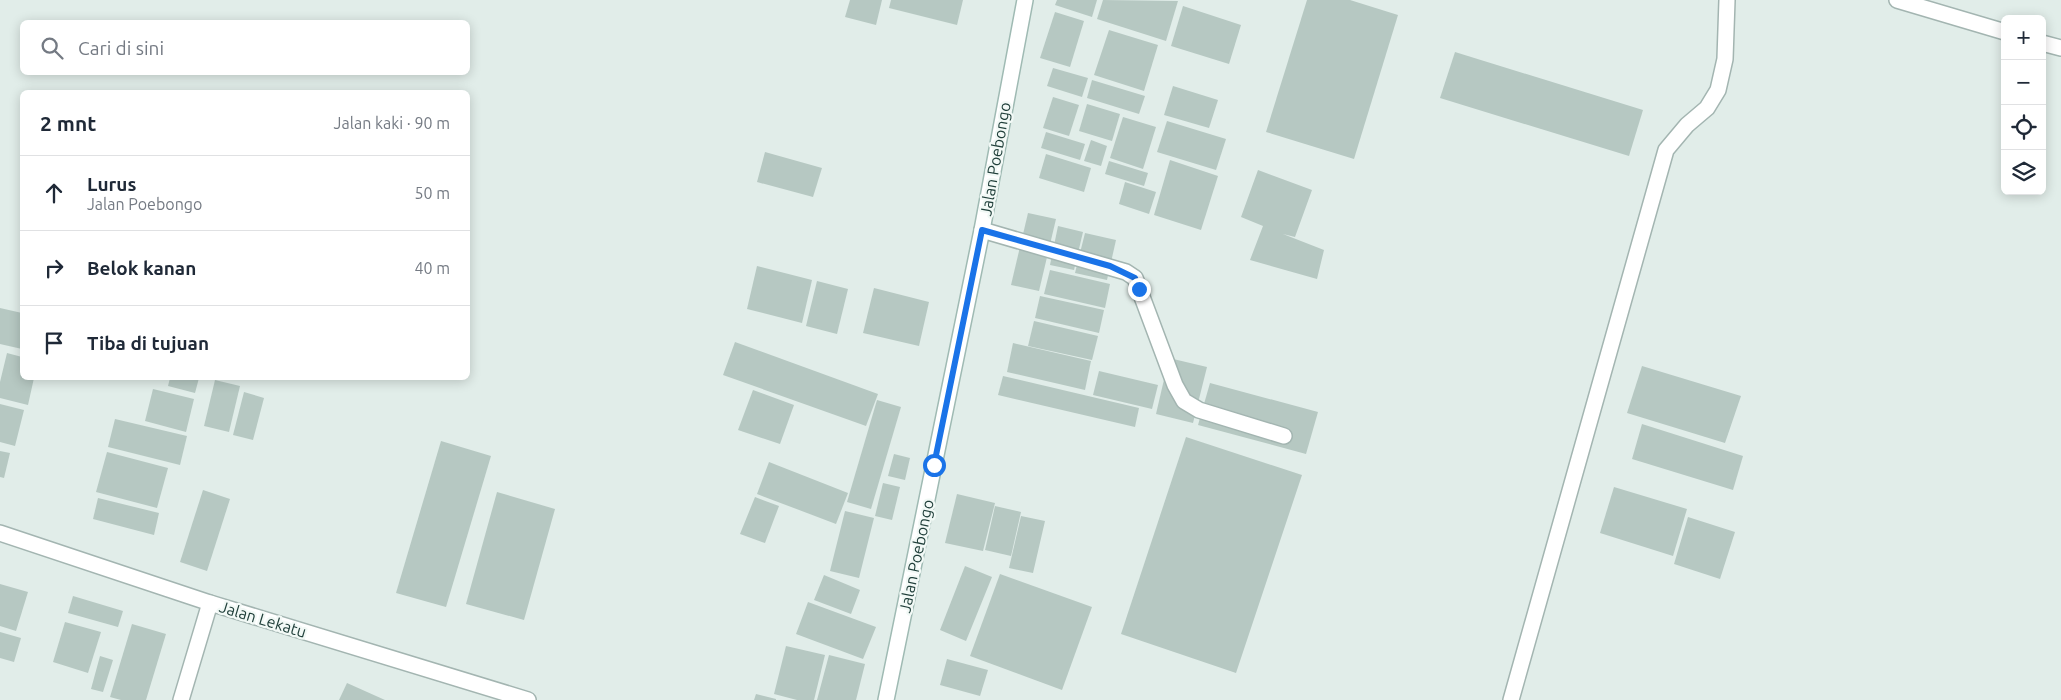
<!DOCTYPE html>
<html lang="id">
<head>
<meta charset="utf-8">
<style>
	:root { --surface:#fff; --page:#f6f6f7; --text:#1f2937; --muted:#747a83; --line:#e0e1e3 }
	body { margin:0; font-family:Ubuntu,sans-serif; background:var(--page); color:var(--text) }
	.controls { position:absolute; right:15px; top:15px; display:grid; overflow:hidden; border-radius:8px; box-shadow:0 2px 12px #0003 }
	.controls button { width:45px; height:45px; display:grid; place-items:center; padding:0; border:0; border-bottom:1px solid var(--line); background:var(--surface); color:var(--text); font:25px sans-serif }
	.stop { position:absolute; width:15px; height:15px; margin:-11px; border:4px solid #1a73e8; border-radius:50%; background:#fff }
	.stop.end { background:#1a73e8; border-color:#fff; box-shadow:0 1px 5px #0008 }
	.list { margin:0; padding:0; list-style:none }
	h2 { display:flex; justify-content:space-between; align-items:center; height:65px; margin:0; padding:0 20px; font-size:21px }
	h2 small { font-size:16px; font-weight:400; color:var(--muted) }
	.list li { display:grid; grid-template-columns:32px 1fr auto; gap:15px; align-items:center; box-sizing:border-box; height:75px; padding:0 20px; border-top:1px solid var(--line) }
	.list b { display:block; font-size:19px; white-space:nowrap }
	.list p { margin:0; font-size:16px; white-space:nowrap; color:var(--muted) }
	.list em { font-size:16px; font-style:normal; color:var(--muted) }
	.icon { flex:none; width:28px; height:28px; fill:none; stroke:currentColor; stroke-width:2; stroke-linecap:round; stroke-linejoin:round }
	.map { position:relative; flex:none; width:2061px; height:700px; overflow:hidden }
	.search { position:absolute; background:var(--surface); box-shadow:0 2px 12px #0003; left:20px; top:20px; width:450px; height:55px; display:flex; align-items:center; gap:12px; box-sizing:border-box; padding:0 18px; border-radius:8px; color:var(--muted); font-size:19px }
	.panel { position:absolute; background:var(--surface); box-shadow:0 2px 12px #0003; left:20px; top:90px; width:450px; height:290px; border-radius:8px }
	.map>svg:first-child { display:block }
</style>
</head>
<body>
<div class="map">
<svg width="2061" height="700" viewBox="0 0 2061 700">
	<rect width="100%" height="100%" fill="#e1ede9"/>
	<g fill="#b6c8c2">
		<polygon points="850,0 882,0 876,25 845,17"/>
		<polygon points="891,0 963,0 957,25 889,8"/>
		<polygon points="1057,0 1097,0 1092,17 1055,5"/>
		<polygon points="1103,0 1178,1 1166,41 1097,19"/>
		<polygon points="1307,0 1350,0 1398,15 1354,159 1266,132"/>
		<polygon points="1183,6 1241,25 1229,64 1171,46"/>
		<polygon points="1055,12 1084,21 1070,67 1040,58"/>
		<polygon points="1109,30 1158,45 1144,91 1094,75"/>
		<polygon points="1455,52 1643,110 1629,156 1440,98"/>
		<polygon points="1053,68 1088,78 1082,97 1047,86"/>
		<polygon points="1092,80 1145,96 1139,114 1087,98"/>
		<polygon points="1173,86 1218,100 1209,128 1164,115"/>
		<polygon points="1053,97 1079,105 1069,136 1043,128"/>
		<polygon points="1087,104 1120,114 1112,141 1079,131"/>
		<polygon points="1123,117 1156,127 1143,169 1110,158"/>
		<polygon points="1167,121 1226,139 1216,170 1157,152"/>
		<polygon points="1046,132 1085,144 1080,160 1041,148"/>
		<polygon points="1091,140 1107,146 1101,166 1084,161"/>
		<polygon points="765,152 822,168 813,197 757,182"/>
		<polygon points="1046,154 1091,168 1084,192 1039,178"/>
		<polygon points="1170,160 1218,176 1201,230 1154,215"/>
		<polygon points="1109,161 1148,173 1144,186 1105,174"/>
		<polygon points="1258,170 1312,190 1295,237 1283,234 1324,250 1317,279 1250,260 1263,226 1241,217"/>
		<polygon points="1125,182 1156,192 1149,214 1119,204"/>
		<polygon points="1028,213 1056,219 1039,291 1011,285"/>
		<polygon points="1058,226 1083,232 1074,270 1050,265"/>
		<polygon points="1085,233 1116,240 1107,280 1075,273"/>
		<polygon points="757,266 812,280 802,323 747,309"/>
		<polygon points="1050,270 1110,284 1105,308 1044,294"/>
		<polygon points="817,281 848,289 837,334 806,326"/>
		<polygon points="874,288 929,302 919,346 863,333"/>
		<polygon points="1040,296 1104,310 1099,333 1035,318"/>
		<polygon points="0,308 22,313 22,349 0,344"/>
		<polygon points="1034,321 1098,336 1092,360 1028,346"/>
		<polygon points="735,342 878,394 866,426 723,375"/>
		<polygon points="1013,343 1091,361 1085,390 1007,372"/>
		<polygon points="7,353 22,357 22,378 34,378 28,405 0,398 0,382"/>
		<polygon points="1169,358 1207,367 1193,423 1156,414"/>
		<polygon points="1642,366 1741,396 1725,443 1627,413"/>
		<polygon points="1099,371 1158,385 1152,409 1093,395"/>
		<polygon points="1003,376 1139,408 1135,427 998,395"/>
		<polygon points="170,378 199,378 195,393 168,386"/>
		<polygon points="215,380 240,386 229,432 204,426"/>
		<polygon points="1210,383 1318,412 1306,454 1198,425"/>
		<polygon points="153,389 194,399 186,432 145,421"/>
		<polygon points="753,390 794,405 780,444 738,430"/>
		<polygon points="244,392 264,398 253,440 233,435"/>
		<polygon points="877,400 901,407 871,509 847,502"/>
		<polygon points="0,404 24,410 15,446 0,442"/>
		<polygon points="115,419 187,436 180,465 108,447"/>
		<polygon points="1642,424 1743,456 1733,490 1632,459"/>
		<polygon points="1186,437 1302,475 1236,673 1121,634"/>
		<polygon points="441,441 491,456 446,607 396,593"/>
		<polygon points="0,451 10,453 4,478 0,477"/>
		<polygon points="107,452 168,468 157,508 96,492"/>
		<polygon points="894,454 910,458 905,480 888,476"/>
		<polygon points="769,462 848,493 836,524 757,494"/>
		<polygon points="883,483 900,487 892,520 875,516"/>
		<polygon points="1614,487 1687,509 1673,556 1600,533"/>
		<polygon points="203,490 230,499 207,571 180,562"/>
		<polygon points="497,492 555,509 524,620 466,604"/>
		<polygon points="957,494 995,503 983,551 945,543"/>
		<polygon points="755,497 779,506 765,543 740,534"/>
		<polygon points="98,498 159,513 154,535 93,519"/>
		<polygon points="995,506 1021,512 1011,556 985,550"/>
		<polygon points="845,511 874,518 859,578 830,571"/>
		<polygon points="1021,516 1045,521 1033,573 1009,568"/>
		<polygon points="1688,517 1735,532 1720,579 1674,564"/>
		<polygon points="965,566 992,577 966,641 940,630"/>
		<polygon points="1000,574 1092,607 1062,690 970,656"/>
		<polygon points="824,575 860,590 851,614 814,600"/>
		<polygon points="0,584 28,592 16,631 0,626"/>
		<polygon points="73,596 123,611 118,627 68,613"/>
		<polygon points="808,602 876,627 863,659 796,634"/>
		<polygon points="65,622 101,632 88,673 53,662"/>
		<polygon points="132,624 166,634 146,700 121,700 110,697"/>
		<polygon points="0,632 21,638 14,662 0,658"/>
		<polygon points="786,646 825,655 814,700 797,700 774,694"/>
		<polygon points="829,655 865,664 856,700 817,700"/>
		<polygon points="100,656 113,660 103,692 91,689"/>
		<polygon points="947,659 988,670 980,696 940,685"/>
		<polygon points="347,683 385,700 339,700"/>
		<polygon points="756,694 776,699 776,700 754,700"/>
	</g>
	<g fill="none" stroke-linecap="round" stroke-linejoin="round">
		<defs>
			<polyline id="service" points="982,230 1126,272 1135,278 1175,385 1184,401 1199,410 1284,436"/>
			<g id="minor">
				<polyline points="1897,0 2005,32"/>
				<polyline points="2042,43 2061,48"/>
				<polyline points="0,533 210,603 528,700"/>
				<polyline points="181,700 210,603"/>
				<polyline points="1511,700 1666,150 1687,125 1707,108 1718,90 1725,59 1727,0"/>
			</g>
			<polyline id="secondary" points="886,700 982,230 1025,0"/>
		</defs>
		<use href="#service" stroke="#a3b5b1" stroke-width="18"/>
		<use href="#minor" stroke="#a3b5b1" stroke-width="18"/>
		<use href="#secondary" stroke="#9fbab3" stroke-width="18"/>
		<use href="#service" stroke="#fff" stroke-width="15"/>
		<use href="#minor" stroke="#fff" stroke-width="15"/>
		<use href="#secondary" stroke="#fff" stroke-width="15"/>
	</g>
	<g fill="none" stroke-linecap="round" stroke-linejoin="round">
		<polyline stroke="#1a73e8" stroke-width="6" points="934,465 982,230 1110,266 1135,278 1139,289"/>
	</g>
	<g text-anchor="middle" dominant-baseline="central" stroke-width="4.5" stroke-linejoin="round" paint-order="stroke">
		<g font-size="16" fill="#203f3a" stroke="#f2f9f6">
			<text transform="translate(995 159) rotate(-80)">Jalan Poebongo</text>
			<text transform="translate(916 556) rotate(-78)">Jalan Poebongo</text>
			<text transform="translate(263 619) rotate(17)">Jalan Lekatu</text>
		</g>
	</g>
</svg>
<div class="controls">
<button>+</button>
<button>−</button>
<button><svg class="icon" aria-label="locate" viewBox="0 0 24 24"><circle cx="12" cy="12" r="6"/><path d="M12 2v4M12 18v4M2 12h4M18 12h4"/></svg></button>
<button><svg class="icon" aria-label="layers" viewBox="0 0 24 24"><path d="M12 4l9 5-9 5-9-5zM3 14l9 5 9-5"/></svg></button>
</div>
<div class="stop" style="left:934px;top:465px"></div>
<div class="stop end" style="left:1139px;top:289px"></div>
<div class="search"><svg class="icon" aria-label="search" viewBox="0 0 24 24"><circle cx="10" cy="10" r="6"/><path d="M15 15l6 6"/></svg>Cari di sini</div>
<section class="panel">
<h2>2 mnt<small>Jalan kaki · 90 m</small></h2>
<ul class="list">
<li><svg class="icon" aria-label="ahead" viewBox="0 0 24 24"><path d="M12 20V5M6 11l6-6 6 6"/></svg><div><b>Lurus</b><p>Jalan Poebongo</p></div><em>50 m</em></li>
<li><svg class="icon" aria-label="right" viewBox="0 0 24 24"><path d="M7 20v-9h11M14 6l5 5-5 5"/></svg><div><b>Belok kanan</b></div><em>40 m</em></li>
<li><svg class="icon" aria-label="arrive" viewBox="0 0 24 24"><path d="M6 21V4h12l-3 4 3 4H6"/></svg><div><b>Tiba di tujuan</b></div></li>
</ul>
</section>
</div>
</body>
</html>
